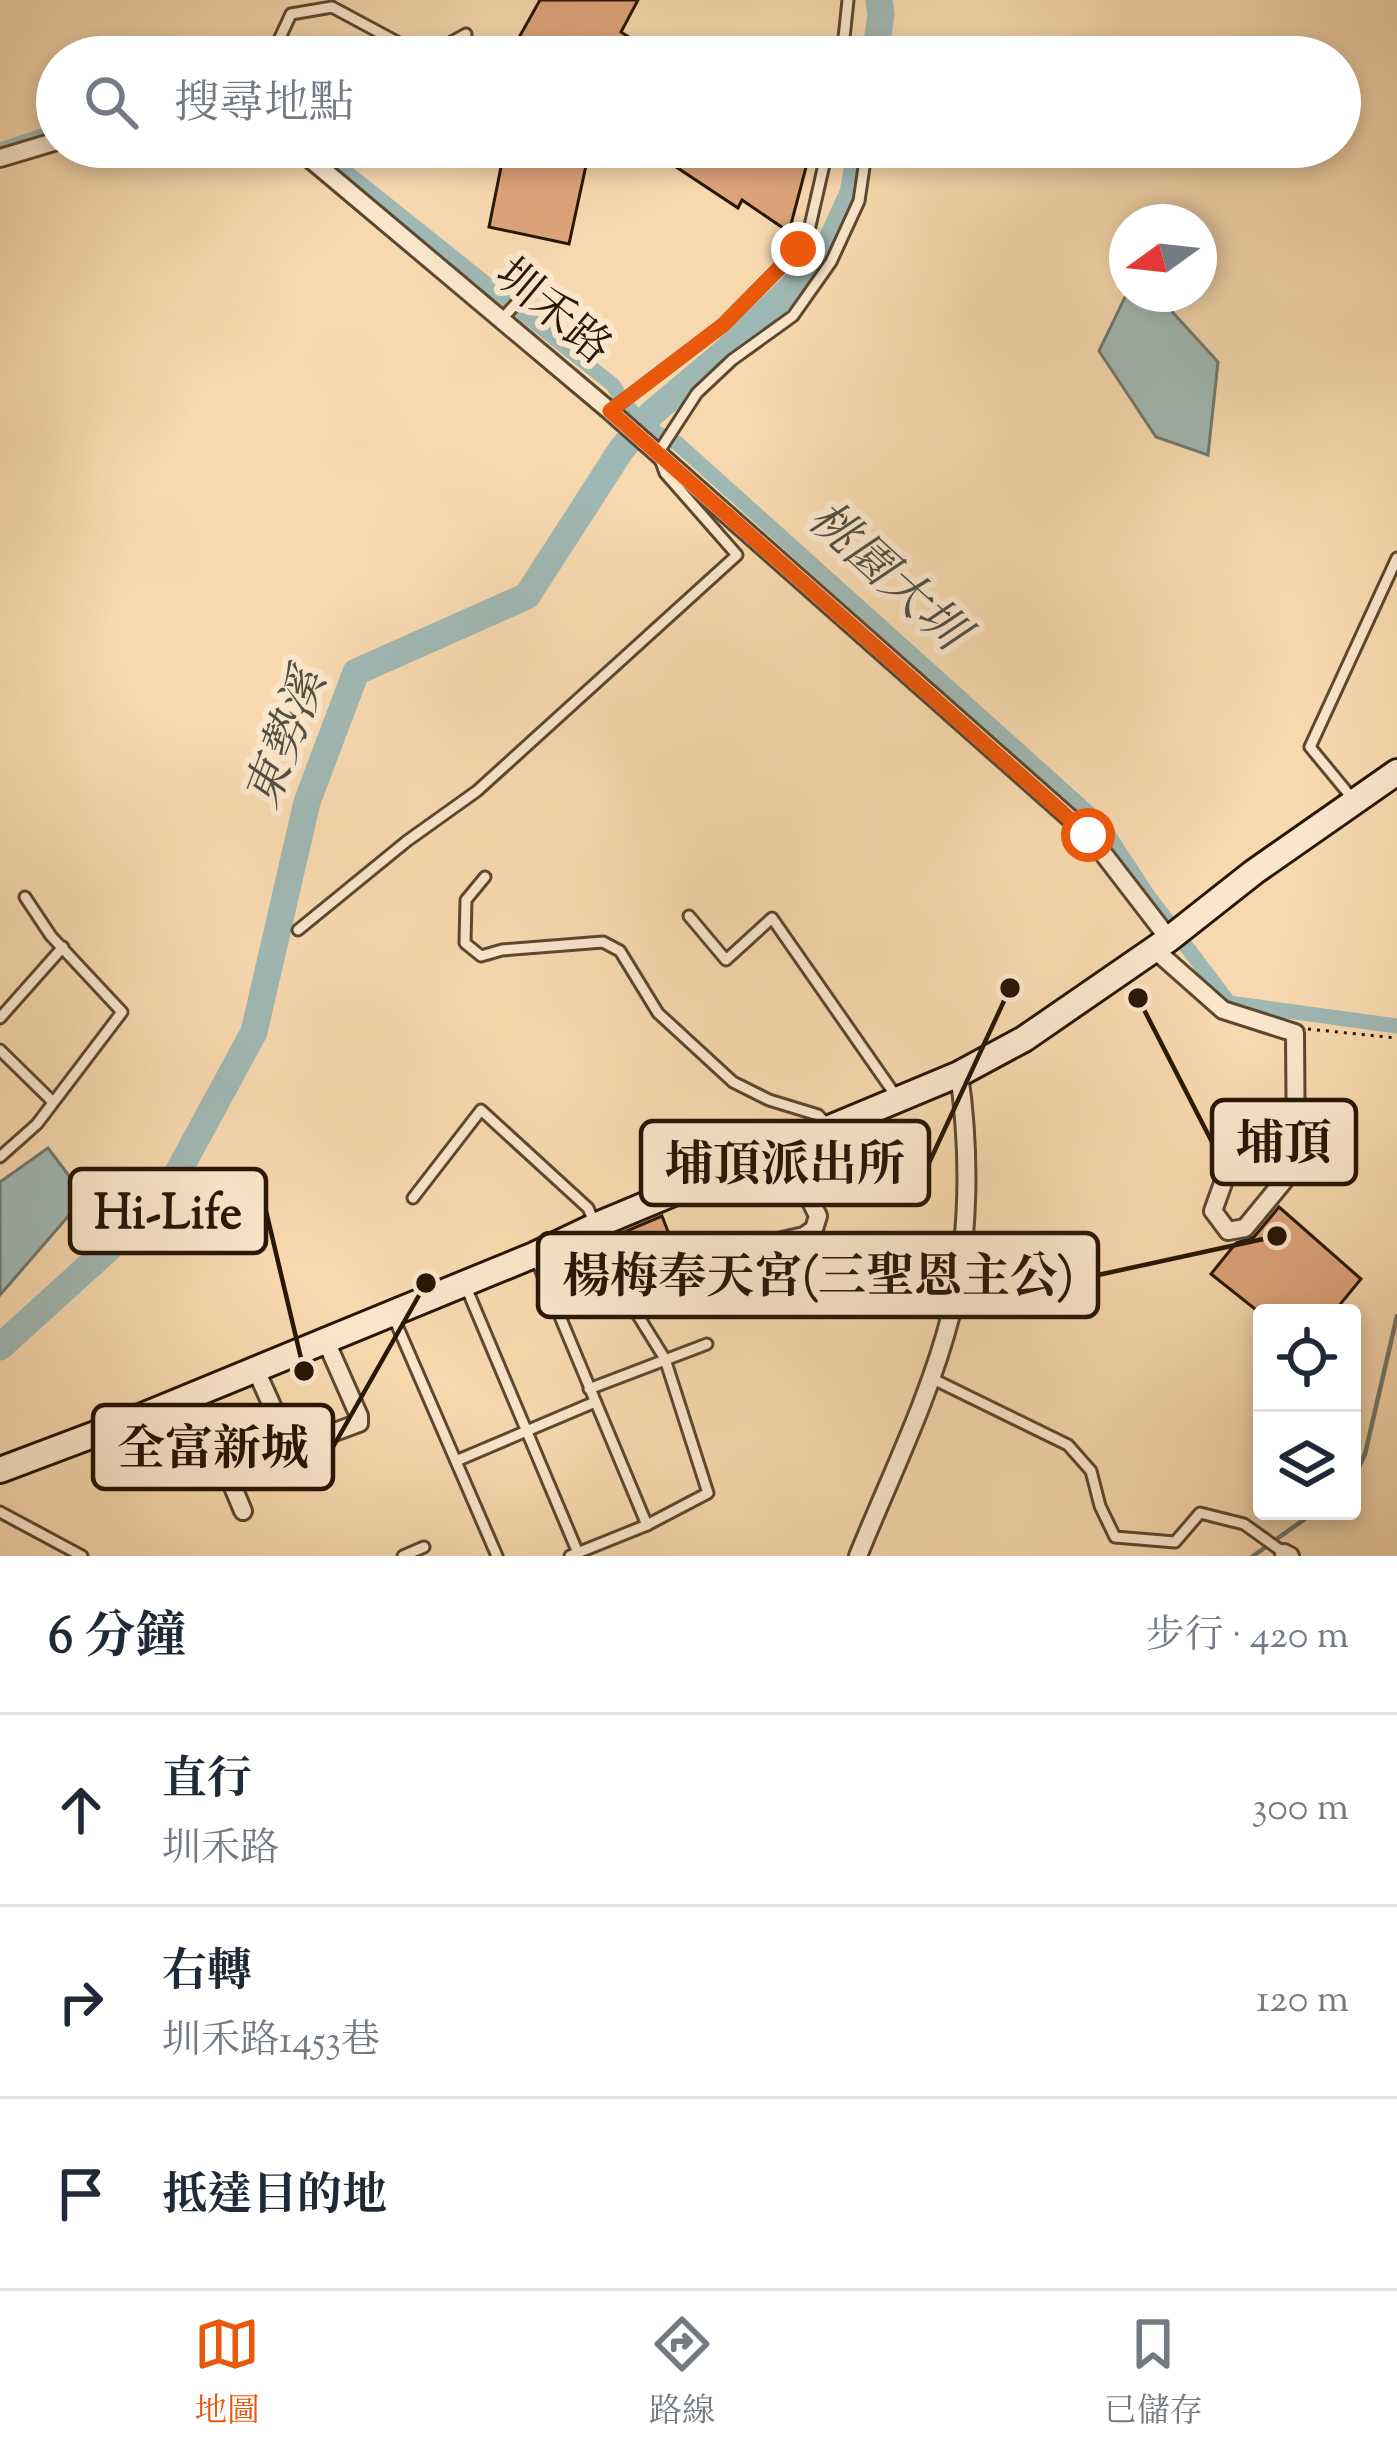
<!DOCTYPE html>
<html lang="zh-TW">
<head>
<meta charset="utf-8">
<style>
	:root { --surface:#fff; --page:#f2f2f3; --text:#1f2937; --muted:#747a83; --line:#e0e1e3; --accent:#ea580c }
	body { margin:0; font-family:"Sorts Mill Goudy","Noto Serif TC",serif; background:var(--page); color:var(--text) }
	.controls { position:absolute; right:36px; bottom:36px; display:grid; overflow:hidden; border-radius:12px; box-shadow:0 6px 18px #0003 }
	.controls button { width:108px; height:108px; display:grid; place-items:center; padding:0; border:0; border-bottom:3px solid var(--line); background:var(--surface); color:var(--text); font:60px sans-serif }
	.compass { position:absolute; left:1109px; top:204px; width:108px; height:108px; border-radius:50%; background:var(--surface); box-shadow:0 6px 18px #0003; rotate:255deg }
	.stop { position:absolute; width:36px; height:36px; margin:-27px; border:9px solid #ea580c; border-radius:50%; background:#fff }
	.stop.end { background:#ea580c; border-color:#fff; box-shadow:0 3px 12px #0008 }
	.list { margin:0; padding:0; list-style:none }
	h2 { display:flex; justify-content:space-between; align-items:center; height:156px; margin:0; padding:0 48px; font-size:51px }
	h2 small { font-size:39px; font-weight:400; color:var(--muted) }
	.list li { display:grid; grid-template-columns:78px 1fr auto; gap:36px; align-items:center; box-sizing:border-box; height:192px; padding:0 48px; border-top:3px solid var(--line) }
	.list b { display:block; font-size:45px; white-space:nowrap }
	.list p { margin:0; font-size:39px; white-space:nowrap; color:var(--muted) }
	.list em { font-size:39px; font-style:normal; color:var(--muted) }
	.icon { flex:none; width:66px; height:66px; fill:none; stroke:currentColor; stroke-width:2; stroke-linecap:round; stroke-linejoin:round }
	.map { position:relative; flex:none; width:1397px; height:1556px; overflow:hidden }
	.search { position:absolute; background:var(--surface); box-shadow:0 6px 18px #0003; left:36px; right:36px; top:36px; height:132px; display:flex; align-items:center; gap:30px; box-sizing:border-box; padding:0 42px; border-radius:66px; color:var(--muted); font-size:45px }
	.sheet { height:732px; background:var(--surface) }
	nav { display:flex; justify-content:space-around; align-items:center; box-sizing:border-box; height:168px; border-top:3px solid var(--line); background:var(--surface); font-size:33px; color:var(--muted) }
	nav a { display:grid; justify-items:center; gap:6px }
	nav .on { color:var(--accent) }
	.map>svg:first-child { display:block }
</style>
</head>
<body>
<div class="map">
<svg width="1397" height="1556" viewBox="0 0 1397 1556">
	<rect width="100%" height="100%" fill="#f8d9af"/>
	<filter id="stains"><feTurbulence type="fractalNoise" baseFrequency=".00167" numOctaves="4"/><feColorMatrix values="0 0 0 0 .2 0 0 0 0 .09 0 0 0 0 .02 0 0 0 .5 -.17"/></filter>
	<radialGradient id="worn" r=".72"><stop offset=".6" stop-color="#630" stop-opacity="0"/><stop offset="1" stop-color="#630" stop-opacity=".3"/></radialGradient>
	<g fill="#a0b8b4" stroke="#70786e" stroke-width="3">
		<polygon points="1127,293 1156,294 1218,362 1208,455 1156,437 1099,351"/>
		<polygon points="48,1148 85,1197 0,1295 0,1182"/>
	</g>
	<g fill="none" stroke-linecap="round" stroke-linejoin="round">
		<g stroke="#70786e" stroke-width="4.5">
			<polyline points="1352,1482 1365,1454 1397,1316"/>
			<polyline points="1253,1556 1316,1511"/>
		</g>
		<g stroke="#a0b8b4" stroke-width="15">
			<path d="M315 147 613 385C629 412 648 432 677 443L1102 825 1147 894 1229 1003 1397 1026"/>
			<polyline points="0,150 57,131"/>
		</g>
		<g stroke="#a0b8b4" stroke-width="27">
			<polyline points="875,57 881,14 879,0"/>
			<polyline points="0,1347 164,1198 254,1032 307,802 356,672 527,596 621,450 651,414 726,351 825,255 853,193 861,147"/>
		</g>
	</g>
	<g fill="#dea47b" stroke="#281706" stroke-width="3">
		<polygon points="540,0 638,0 621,32 660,57 508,57"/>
		<polygon points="505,147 590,147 569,244 489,227"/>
		<polygon points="646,147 802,147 810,152 789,232 742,200 738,208"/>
		<polygon points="1279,1207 1361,1279 1333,1313 1260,1313 1211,1274 1236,1243 1254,1237"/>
		<polygon points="662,1216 676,1252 643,1266 635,1250 624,1253 617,1235"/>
	</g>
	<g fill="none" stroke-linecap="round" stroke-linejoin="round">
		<defs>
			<g id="lane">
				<polyline points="271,57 291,14 332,7 425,57"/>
				<polyline points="425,57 466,34"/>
				<polyline points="842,57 848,0"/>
				<polyline points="501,320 532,286"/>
				<polyline points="610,411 723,325 798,249 810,226 828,147"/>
				<polyline points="1352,798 1310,747 1397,558"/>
				<polyline points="485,877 466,900 465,943 481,956 502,950 603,942 620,951 658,1013 733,1082 769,1100 818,1115 828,1125"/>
				<polyline points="689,916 726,960 772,918 896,1096"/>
				<polyline points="298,930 407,841 477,791 737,555 665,473 658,453 697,393 732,360 793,316 831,262 859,201 867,147"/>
				<polyline points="0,1018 63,947"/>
				<polyline points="0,1050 53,1102"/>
				<polyline points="0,1157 37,1124 122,1012 51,936 25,897"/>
				<polyline points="413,1198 481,1110 588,1208 629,1301 665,1359 708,1493 647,1525 570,1556"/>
				<polyline points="536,1259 647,1525"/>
				<polyline points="466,1287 578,1553"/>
				<polyline points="393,1316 497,1556"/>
				<polyline points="931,1378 1068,1445 1091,1471 1100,1506 1115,1537 1175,1542 1200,1513 1244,1524 1283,1552"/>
				<polyline points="589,1389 707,1344"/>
				<polyline points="456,1461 595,1402"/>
				<polyline points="0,1512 82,1556"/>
				<polyline points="403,1556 424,1547"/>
			</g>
			<g id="street">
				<polyline points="296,147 610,411 1089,835 1169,939"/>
				<polyline points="0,158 57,141"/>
				<polyline points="1154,949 1223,1010 1295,1033 1296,1166 1245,1228 1228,1231 1213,1211 1231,1161"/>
				<polyline points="629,1301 769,1244 804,1236 814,1229 818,1216 785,1148"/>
				<polyline points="255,1368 291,1448 359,1423 359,1416 325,1339"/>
				<polyline points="194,1394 243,1511"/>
				<polyline points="1284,1553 1290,1556"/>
				<path d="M858 1556C890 1477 930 1397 951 1314 970 1239 970 1150 959 1074"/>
			</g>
			<polyline id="secondary" points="0,1470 130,1421 534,1255 597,1225 959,1074 1024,1039 1169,939 1254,872 1397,772"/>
		</defs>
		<use href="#lane" stroke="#5c4830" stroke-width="15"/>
		<use href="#street" stroke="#5c4830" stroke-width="22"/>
		<use href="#secondary" stroke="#281706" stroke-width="30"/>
		<polyline stroke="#281706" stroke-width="3" stroke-dasharray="3 6" stroke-linecap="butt" points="1308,1029 1397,1038"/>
		<use href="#lane" stroke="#fae6cb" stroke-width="9"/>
		<use href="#street" stroke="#fae6cb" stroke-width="16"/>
		<use href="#secondary" stroke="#fae6cb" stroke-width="24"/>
	</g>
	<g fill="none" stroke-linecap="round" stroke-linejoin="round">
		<polyline stroke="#ea580c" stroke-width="15" points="798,249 723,325 610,411 1088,835"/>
	</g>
	<g text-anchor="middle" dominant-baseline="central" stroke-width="12" stroke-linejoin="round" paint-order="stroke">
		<g font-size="45" fill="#281706" stroke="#fae6cb">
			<text transform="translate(551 314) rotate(40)">圳禾路</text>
		</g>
		<g font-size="48" font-style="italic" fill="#524f43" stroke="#fae6cb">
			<text transform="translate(885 578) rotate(42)">桃園大圳</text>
			<text transform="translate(289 740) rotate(-69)">東勢溪</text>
		</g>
	</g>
	<path fill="none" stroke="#281706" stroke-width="4.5" d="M1138 998L1212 1142M1010 988L929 1163M304 1371L266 1211M1277 1236L1098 1275M426 1283L333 1447"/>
	<g fill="#281706" stroke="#fae6cb" stroke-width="4.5">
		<circle cx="1138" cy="998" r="12"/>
		<circle cx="1010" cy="988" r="12"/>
		<circle cx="304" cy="1371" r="12"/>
		<circle cx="1277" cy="1236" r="12"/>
		<circle cx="426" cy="1283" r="12"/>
	</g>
	<g fill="#fae6cb" stroke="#281706" stroke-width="4.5">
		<rect x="1212" y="1100" width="144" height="84" rx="12"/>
		<rect x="641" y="1121" width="288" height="84" rx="12"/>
		<rect x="70" y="1169" width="196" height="84" rx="12"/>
		<rect x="538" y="1233" width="560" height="84" rx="12"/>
		<rect x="93" y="1405" width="240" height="84" rx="12"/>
	</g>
	<g font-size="48" text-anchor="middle" font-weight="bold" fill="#281706">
		<text x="1284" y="1159">埔頂</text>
		<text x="785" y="1180">埔頂派出所</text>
		<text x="168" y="1228">Hi-Life</text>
		<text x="818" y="1292">楊梅奉天宮(三聖恩主公)</text>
		<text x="213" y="1464">全富新城</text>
	</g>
	<rect width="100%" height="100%" filter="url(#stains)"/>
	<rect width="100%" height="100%" fill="url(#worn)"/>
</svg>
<div class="controls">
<button><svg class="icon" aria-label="locate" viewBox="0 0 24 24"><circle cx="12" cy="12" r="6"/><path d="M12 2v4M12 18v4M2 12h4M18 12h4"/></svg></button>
<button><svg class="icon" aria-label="layers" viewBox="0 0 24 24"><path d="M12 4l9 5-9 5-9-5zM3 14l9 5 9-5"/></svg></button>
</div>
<svg class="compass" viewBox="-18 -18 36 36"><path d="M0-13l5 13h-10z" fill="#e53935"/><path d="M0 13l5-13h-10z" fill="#747a83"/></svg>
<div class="stop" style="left:1088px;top:835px"></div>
<div class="stop end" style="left:798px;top:249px"></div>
<div class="search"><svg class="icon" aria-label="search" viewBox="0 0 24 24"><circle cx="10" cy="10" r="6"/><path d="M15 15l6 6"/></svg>搜尋地點</div>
</div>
<section class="sheet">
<h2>6 分鐘<small>步行 · 420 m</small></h2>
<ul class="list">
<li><svg class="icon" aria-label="ahead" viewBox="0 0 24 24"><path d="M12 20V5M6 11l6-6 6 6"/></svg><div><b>直行</b><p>圳禾路</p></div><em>300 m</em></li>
<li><svg class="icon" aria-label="right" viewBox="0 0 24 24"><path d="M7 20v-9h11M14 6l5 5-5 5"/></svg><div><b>右轉</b><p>圳禾路1453巷</p></div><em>120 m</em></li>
<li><svg class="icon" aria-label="arrive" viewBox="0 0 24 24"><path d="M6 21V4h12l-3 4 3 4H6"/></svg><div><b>抵達目的地</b></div></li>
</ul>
</section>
<nav>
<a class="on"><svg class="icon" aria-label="map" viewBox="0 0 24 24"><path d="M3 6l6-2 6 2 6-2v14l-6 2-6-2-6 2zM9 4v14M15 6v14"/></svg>地圖</a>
<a><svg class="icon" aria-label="directions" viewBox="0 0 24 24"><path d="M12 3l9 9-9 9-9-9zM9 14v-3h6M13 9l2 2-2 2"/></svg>路線</a>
<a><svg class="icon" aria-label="saved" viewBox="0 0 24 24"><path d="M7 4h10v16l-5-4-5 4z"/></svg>已儲存</a>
</nav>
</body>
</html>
